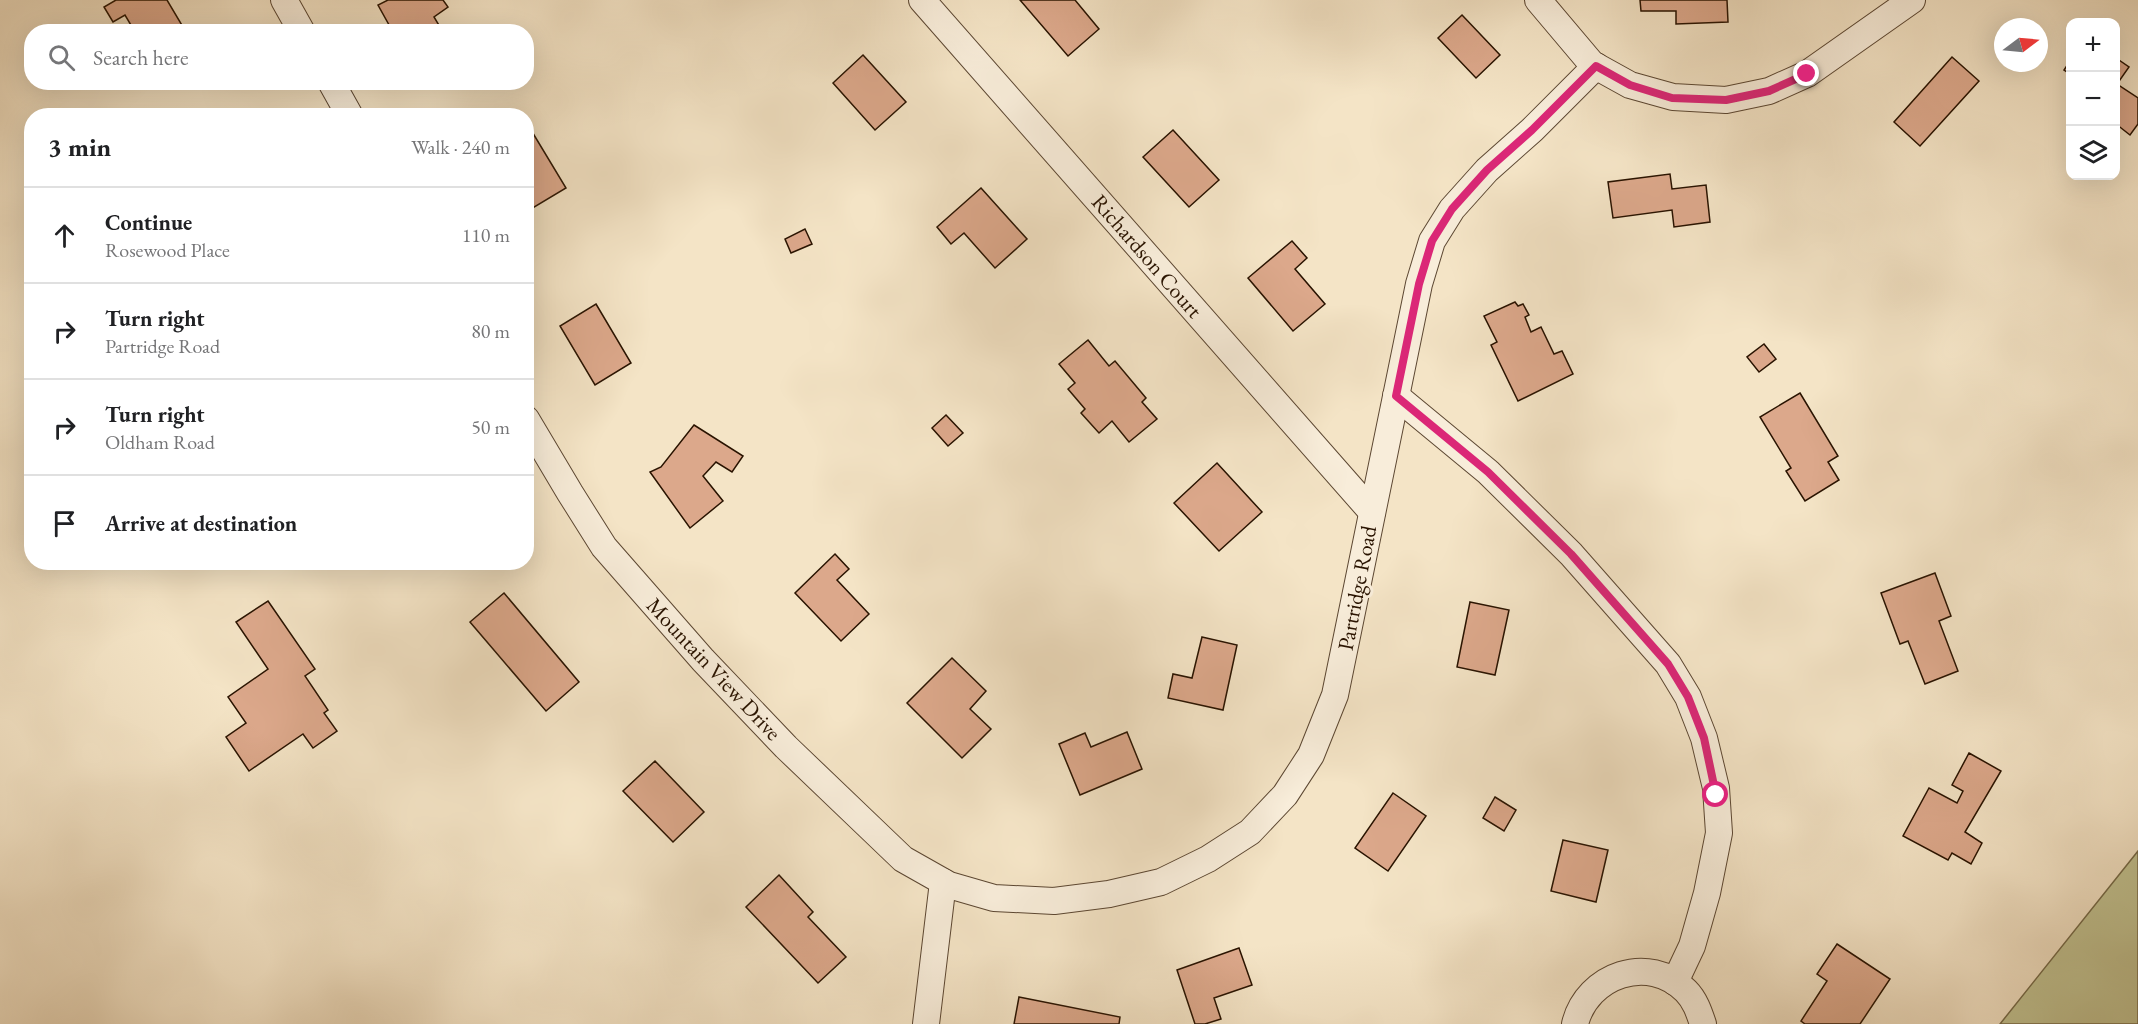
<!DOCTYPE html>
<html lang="en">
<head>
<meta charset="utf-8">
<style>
	:root { --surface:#fff; --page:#f2f2f2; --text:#202124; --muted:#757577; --line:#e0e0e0 }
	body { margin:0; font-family:"EB Garamond",serif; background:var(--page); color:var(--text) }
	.controls { position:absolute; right:18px; top:18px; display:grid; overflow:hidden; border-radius:12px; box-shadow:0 6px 24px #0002 }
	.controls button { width:54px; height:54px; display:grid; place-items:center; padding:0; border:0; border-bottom:2px solid var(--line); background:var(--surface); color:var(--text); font:30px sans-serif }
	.compass { position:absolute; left:1994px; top:18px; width:54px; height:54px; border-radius:50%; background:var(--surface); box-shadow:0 6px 24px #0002; rotate:74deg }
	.stop { position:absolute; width:18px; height:18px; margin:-14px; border:4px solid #db2777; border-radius:50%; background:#fff }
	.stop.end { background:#db2777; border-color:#fff; box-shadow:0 2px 6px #0008 }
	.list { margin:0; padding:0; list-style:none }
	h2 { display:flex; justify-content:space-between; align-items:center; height:78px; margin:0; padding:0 24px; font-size:26px }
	h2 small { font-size:20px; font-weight:400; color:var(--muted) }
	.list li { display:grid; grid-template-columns:39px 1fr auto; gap:18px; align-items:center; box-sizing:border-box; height:96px; padding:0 24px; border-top:2px solid var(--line) }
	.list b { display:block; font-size:22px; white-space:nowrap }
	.list p { margin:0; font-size:20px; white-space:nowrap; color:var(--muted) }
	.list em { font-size:20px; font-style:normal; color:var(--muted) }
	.icon { flex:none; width:33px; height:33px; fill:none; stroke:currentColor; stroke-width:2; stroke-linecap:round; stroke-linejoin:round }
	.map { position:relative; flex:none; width:2138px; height:1024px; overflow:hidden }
	.search { position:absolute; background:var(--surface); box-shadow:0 6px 24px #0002; left:24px; top:24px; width:510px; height:66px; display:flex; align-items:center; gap:15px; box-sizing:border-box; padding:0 21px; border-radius:24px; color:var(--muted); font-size:22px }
	.panel { position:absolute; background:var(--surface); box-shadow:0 6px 24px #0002; left:24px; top:108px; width:510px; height:462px; border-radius:24px }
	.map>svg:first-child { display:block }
</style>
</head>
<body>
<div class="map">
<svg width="2138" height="1024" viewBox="0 0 2138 1024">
	<rect width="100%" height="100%" fill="#f4e4c6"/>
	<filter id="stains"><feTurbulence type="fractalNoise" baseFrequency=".00333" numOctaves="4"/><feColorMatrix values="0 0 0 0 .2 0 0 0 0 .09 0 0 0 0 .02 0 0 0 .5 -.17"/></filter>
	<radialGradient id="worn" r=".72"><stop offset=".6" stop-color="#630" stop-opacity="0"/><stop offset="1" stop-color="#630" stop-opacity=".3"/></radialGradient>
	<polygon fill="#c1c291" stroke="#756a48" stroke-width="1.5" points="2138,851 2138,1024 2000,1024"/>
	<g fill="#dca88b" stroke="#291300" stroke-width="1.5">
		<polygon points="116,0 167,0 186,32 135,32 125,15 113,22 104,7"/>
		<polygon points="388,0 443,0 448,7 434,17 443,32 393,32 378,5"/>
		<polygon points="1020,0 1075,0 1099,29 1068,56"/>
		<polygon points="1640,0 1727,0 1728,22 1676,24 1676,11 1641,11"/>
		<polygon points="1462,15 1500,55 1476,78 1438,38"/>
		<polygon points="863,55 906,102 875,130 833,83"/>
		<polygon points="1952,57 1979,81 1920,146 1894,122"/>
		<polygon points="2116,58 2129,67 2117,84 2138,98 2138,124 2130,135 2116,124"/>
		<polygon points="2070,61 2070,74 2064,70"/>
		<polygon points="531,130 566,188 526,212 526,133"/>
		<polygon points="1173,130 1219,180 1189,207 1143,157"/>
		<polygon points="1670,174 1672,189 1706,185 1710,222 1674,227 1672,210 1613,218 1608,182"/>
		<polygon points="981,188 1027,239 995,268 964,233 951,244 937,227"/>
		<polygon points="805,229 812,244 791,253 785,239"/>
		<polygon points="1292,241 1307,258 1295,269 1325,304 1293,331 1248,278"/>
		<polygon points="1515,302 1518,306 1523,304 1529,315 1525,317 1531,332 1541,327 1554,354 1562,351 1573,374 1518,401 1491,345 1497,342 1484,316"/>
		<polygon points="596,304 631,363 595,385 560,326"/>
		<polygon points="1088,340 1109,366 1115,361 1146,398 1142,402 1157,419 1129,442 1112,421 1099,433 1081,413 1085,409 1068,389 1075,383 1059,364"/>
		<polygon points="1764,344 1776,359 1759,372 1747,357"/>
		<polygon points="1800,393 1838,456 1828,462 1839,480 1805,501 1786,471 1791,468 1760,417"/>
		<polygon points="946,415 963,433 948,446 932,428"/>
		<polygon points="694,425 743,456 732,472 716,462 703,476 723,501 690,528 650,472 661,467"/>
		<polygon points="1217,463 1262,512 1219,551 1174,503"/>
		<polygon points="835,554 849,569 837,580 869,614 841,641 795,593"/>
		<polygon points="1935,573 1951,616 1939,621 1958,671 1925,684 1908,641 1900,644 1881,593"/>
		<polygon points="504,593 579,682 546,711 470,622"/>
		<polygon points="268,601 315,669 305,676 328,710 324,713 337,731 313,748 303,734 249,771 226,737 246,723 228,697 268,669 236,622"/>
		<polygon points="1470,602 1509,610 1495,675 1457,667"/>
		<polygon points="1202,637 1237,645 1223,710 1168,698 1173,674 1192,678"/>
		<polygon points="952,658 986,691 970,709 991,729 962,758 907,703"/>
		<polygon points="1127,732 1142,769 1080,795 1059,744 1085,733 1091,747"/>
		<polygon points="1969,753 2001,771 1965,832 1982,843 1971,864 1952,853 1948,860 1903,836 1929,788 1957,803 1963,791 1952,785"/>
		<polygon points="655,761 704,812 673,842 623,791"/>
		<polygon points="1393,793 1426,816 1388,871 1355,848"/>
		<polygon points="1495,797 1516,810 1504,831 1483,818"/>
		<polygon points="1563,840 1608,850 1596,902 1551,891"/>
		<polygon points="779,875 813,912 808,917 846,957 818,983 746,907"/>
		<polygon points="1837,944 1890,979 1860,1024 1805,1024 1801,1021 1827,981 1817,974"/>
		<polygon points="1239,948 1252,985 1214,998 1221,1019 1205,1024 1195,1024 1177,970"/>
		<polygon points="1019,997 1120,1017 1119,1024 1014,1024"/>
	</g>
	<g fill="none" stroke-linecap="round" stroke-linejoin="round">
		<defs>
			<g id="minor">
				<polyline points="284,0 302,32"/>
				<polyline points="922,0 1372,512"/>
				<polyline points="1538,0 1592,64 1630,85 1673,97 1726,100 1769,91 1807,74 1912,0"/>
				<polyline points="331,82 350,116"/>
				<polyline points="1396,396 1488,472 1571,554 1668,664 1688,697 1704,738 1716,788 1719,833 1707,893 1692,946 1675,982"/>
				<polyline points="526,419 570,493 604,547 703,660 786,747 903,859 949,885 994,898 1054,901 1109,894 1161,882 1208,859 1250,832 1285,795 1311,755 1335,695 1419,284 1432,241 1452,209 1487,170 1532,130 1596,66"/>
				<polyline points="926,1024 943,882"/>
				<path d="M1575 1024C1587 975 1649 953 1686 991 1695 1000 1699 1012 1703 1024"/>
			</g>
		</defs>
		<use href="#minor" stroke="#5c4732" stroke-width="28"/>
		<use href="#minor" stroke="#f8edda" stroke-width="26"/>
	</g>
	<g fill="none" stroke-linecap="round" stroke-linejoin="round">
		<polyline stroke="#db2777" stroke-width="8" points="1716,795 1704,738 1688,697 1668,664 1571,554 1488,472 1396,396 1419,284 1432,241 1452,209 1487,170 1532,130 1596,66 1630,85 1672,98 1726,100 1769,91 1807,74"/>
	</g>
	<g text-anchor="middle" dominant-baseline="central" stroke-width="6" stroke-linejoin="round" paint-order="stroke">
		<g font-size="22" fill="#291300" stroke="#f8edda">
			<text transform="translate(1147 256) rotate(49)">Richardson Court</text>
			<text transform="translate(1357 588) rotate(-79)">Partridge Road</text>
			<text transform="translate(714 669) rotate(47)">Mountain View Drive</text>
		</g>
	</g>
	<rect width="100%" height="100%" filter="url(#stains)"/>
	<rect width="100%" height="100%" fill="url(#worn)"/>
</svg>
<div class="controls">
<button>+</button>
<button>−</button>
<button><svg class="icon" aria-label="layers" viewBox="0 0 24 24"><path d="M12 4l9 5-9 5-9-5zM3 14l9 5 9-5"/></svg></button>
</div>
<svg class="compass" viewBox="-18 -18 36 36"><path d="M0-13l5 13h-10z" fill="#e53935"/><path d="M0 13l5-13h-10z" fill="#757577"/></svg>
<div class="stop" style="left:1716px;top:795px"></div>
<div class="stop end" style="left:1807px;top:74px"></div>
<div class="search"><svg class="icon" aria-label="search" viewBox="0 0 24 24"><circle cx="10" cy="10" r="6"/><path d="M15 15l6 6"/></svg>Search here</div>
<section class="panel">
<h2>3 min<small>Walk · 240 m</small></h2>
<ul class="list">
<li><svg class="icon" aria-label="ahead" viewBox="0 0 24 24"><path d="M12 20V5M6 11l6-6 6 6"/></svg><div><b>Continue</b><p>Rosewood Place</p></div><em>110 m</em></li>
<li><svg class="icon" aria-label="right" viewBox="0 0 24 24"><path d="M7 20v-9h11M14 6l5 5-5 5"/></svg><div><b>Turn right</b><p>Partridge Road</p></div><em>80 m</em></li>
<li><svg class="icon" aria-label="right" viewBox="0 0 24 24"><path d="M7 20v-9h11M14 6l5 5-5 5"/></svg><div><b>Turn right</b><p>Oldham Road</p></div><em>50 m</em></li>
<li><svg class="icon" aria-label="arrive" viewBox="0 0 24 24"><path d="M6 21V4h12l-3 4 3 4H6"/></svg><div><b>Arrive at destination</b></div></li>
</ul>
</section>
</div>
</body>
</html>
